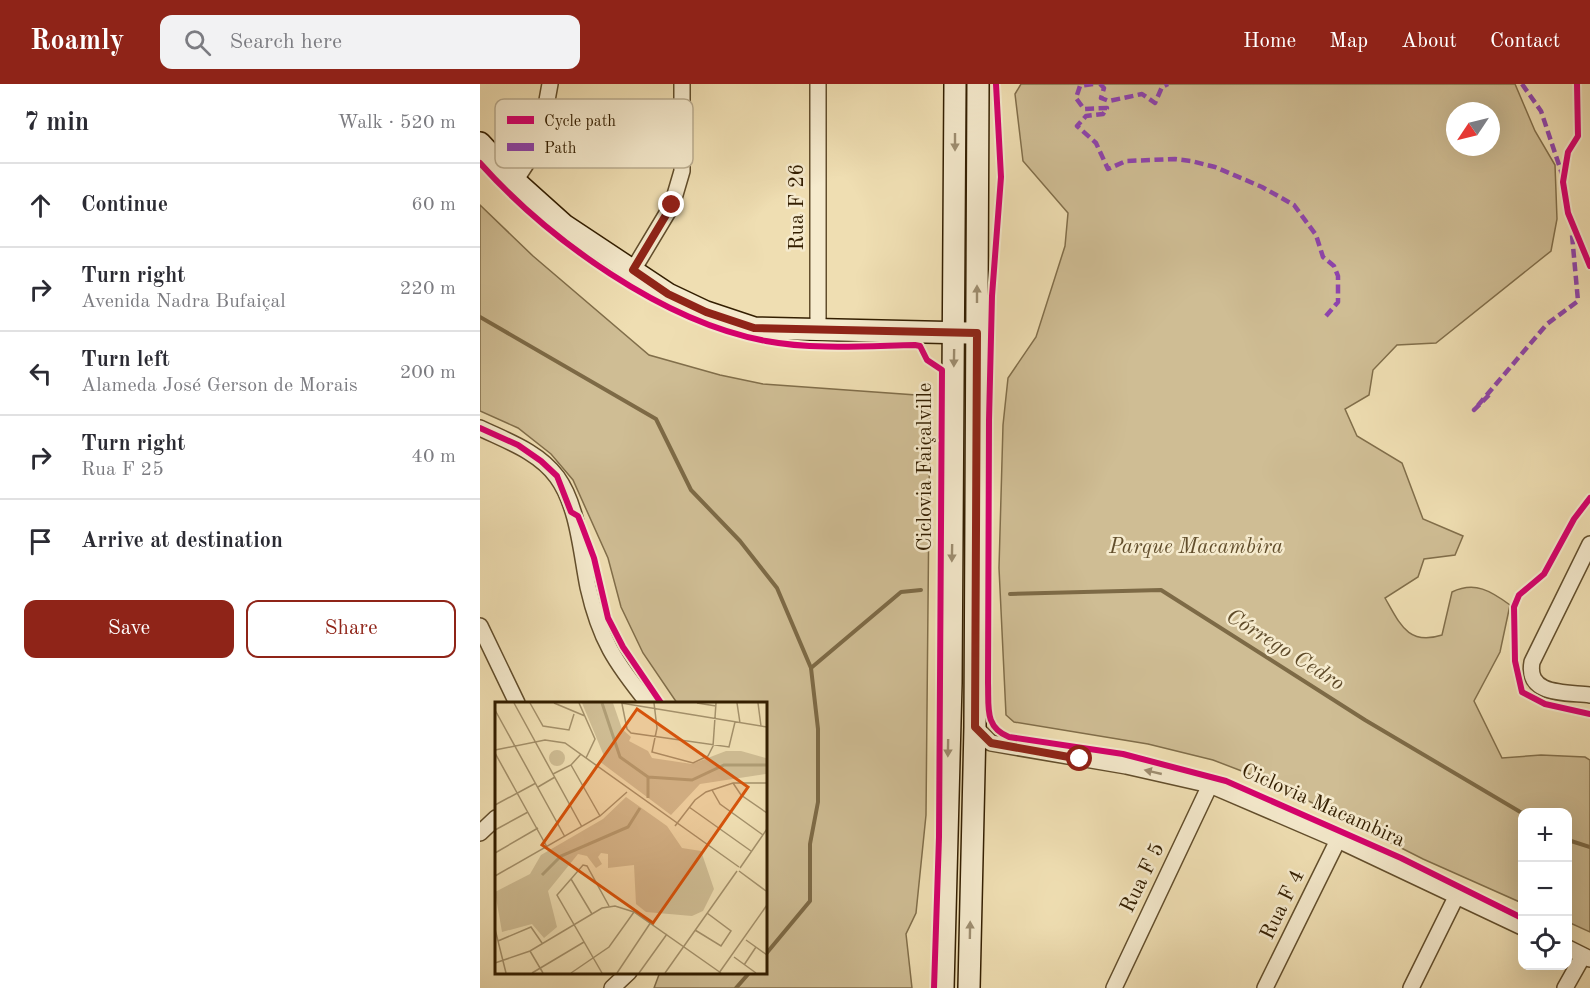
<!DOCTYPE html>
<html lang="en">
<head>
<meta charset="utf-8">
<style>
	:root { --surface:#fff; --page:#f2f2f3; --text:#2b2b33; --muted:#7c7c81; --line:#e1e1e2; --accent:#8f2418 }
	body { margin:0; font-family:"Old Standard TT",serif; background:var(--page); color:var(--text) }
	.controls { position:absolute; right:18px; bottom:18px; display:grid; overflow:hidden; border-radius:12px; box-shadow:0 6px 24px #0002 }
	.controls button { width:54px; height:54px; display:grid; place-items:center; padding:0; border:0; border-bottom:2px solid var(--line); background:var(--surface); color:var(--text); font:30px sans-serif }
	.compass { position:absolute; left:966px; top:18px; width:54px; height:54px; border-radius:50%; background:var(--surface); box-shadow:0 6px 24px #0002; rotate:235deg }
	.stop { position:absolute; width:18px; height:18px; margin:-14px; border:4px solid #8f2418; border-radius:50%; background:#fff }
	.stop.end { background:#8f2418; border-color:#fff; box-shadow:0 2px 6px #0008 }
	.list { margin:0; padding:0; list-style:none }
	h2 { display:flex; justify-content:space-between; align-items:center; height:78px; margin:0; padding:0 24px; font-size:26px }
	h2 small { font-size:20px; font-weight:400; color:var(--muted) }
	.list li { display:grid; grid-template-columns:39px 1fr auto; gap:18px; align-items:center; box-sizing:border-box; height:84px; padding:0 24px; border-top:2px solid var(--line) }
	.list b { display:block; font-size:22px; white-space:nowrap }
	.list p { margin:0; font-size:20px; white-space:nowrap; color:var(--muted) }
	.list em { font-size:20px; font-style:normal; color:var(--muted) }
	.actions { display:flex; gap:12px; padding:18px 24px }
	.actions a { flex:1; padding:14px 0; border:2px solid var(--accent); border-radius:12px; text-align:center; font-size:21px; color:var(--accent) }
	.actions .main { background:var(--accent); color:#fff }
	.icon { flex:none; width:33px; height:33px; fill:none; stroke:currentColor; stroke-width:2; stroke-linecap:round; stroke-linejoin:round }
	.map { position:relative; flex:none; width:1110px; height:904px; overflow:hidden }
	header { display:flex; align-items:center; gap:36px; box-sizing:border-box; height:84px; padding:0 30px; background:var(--accent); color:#fff }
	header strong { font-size:28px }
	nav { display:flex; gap:33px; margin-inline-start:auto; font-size:21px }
	.search { width:420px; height:54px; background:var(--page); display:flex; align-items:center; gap:15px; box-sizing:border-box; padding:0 21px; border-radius:12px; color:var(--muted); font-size:22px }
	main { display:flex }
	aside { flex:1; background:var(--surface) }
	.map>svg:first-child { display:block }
</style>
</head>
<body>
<header>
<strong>Roamly</strong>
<div class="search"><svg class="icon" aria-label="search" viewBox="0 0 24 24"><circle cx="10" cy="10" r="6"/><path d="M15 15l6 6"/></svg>Search here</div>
<nav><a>Home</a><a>Map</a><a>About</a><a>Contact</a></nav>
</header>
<main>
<aside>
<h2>7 min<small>Walk · 520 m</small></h2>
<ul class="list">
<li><svg class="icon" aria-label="ahead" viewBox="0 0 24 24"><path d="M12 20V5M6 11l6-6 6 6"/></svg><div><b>Continue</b></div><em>60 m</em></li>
<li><svg class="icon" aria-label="right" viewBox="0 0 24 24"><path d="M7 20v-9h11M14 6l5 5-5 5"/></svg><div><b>Turn right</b><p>Avenida Nadra Bufaiçal</p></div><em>220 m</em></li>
<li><svg class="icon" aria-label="left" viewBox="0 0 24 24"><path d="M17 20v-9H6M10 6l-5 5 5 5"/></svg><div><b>Turn left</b><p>Alameda José Gerson de Morais</p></div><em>200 m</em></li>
<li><svg class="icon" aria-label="right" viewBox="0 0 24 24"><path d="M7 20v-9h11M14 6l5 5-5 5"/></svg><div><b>Turn right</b><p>Rua F 25</p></div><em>40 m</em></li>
<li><svg class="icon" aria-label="arrive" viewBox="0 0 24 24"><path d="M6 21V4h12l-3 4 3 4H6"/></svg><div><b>Arrive at destination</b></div></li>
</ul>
<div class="actions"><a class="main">Save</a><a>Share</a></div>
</aside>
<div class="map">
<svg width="1110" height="904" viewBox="0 0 1110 904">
	<rect width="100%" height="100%" fill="#efdeb2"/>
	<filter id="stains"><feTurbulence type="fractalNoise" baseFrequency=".00333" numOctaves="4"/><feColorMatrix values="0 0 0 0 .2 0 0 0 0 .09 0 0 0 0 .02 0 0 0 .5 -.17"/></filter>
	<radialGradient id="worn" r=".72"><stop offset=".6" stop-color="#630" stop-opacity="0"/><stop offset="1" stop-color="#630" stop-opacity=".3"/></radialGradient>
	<g fill="#cfbd94" stroke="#816e4a" stroke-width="1.5" fill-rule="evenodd">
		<path d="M541 0H1035L1055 47 1075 81 1077 135 1071 167 956 259 917 261 893 286 889 311 865 325 877 352 922 379 943 435 983 452 975 471 944 475 938 493 905 514C920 540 928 562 962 551L972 508C995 497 1011 507 1030 521L1020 568 994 617 1022 674 1061 671 1105 673 1110 676V848L1088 838V728H1042V819L943 775 793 699 733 676 668 660 534 638 526 631 519 484 523 341 528 294 556 253 585 162 588 129 543 77 535 10ZM975 27H1011V63H975Z"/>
		<polygon points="0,121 53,172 169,271 240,291 283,300 450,312 446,731 436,829 426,850 432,904 174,904 180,888 285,888 285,619 197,619 163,569 141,523 128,474 93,396 71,370 38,344 0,327"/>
	</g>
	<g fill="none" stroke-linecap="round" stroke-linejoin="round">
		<g stroke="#7d6a46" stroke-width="4">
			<polyline points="0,233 176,335 211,406 260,457 297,504 331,584 338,645 338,718 330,760 330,817 285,871"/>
			<polyline points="530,510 681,506 885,636 1042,729"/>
			<polyline points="331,584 421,508 441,506"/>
			<polyline points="1088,756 1110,763"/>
			<polyline points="256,904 270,888"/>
		</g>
		<defs>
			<g id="street">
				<polyline points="338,0 338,245"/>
				<polyline points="35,97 59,60 70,0"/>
				<polyline points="153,186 192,121 202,87 202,0"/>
				<path d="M0 344C27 357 59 368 77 393 98 422 101 468 108 503 120 556 135 578 168 619"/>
				<path d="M1110 460 1052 578C1046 612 1086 608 1110 611"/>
				<polyline points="0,542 37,619"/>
				<polyline points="495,643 511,659 646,682 730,701 858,756 1042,843"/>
				<polyline points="0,749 16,734"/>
				<polyline points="1088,864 1110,875"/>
				<polyline points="132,904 149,888"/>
				<polyline points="634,904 730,701"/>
				<polyline points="785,904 858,756"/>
				<polyline points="931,904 977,811"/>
				<polyline points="1085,904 1103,872"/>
			</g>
			<g id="secondary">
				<polyline points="0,59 35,97 84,141 188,210 226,228 274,244 488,249"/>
				<polyline points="463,904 471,599 475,0"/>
				<polyline points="489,904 495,643 498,0"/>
			</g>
		</defs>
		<use href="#street" stroke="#624e2c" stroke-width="18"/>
		<use href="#secondary" stroke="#331e00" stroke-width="24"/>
		<use href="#street" stroke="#f5eacd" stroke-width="15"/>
		<use href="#secondary" stroke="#f5eacd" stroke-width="21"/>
		<g stroke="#8e44ad" stroke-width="4.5" stroke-dasharray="9 4.5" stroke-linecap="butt">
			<polyline points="613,0 600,2 596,14 604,25 627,24 623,30 606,32 597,42 616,59 628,85 646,77 695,75 711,77 735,83 782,103 814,121 836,151 843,173 854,182 858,192 858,218 846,232"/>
			<polyline points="620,0 624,4 621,14 629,17 662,10 675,19 682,3 688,0"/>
			<polyline points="1042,0 1061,27 1082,90"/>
			<polyline points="1009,311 994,326 1067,240 1098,217 1092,151"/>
		</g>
		<defs>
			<g id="cycleway">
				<path d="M516 0 521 93 512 212 509 336 508 599C509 623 504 643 529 653L643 670 746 697 921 774 1042 834"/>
				<polyline points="1097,0 1098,52 1088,68 1083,98 1088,129 1110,182"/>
				<path d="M0 79C69 156 183 238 286 257 334 266 386 262 435 261L440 262 447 276 462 286 459 753 454 904"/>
				<polyline points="0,344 38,361 61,377 77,392 91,428 98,432 102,442 114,474 128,534 143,563 181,619"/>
				<polyline points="1110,414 1094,435 1064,490 1039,511 1034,523 1035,577 1042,608 1065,620 1110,630"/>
			</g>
		</defs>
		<use href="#cycleway" stroke="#f5eacd" stroke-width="10"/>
		<use href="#cycleway" stroke="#d6006c" stroke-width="6"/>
	</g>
	<defs><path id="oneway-solid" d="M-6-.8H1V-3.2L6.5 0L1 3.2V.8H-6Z" transform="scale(1.5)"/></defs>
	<g fill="#9e8e71">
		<use href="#oneway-solid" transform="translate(475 58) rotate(90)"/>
		<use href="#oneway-solid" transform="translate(497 210) rotate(-90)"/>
		<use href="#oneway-solid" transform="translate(474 274) rotate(91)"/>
		<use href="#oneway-solid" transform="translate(472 469) rotate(91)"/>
		<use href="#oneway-solid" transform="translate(468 664) rotate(91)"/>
		<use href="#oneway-solid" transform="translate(673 688) rotate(-167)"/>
		<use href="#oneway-solid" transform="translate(490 846) rotate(-89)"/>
	</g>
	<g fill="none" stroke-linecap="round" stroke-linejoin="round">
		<polyline stroke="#8f2418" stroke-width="8" points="192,121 153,186 188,210 226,228 274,244 497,249 495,643 511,659 600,675"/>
	</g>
	<g text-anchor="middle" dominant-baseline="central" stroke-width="5" stroke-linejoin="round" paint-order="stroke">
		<g font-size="21" fill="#331e00" stroke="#f5eacd">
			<text transform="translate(317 123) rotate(-90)">Rua F 26</text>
			<text transform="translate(445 383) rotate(-90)">Ciclovia Faiçalville</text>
			<text transform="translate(843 722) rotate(24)">Ciclovia Macambira</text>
			<text transform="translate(663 794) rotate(-64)">Rua F 5</text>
			<text transform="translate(803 821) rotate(-64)">Rua F 4</text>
		</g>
		<g font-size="21" font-style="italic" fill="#624e2c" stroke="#f5eacd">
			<text x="716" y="463">Parque Macambira</text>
		</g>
		<g font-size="22" font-style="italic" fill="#5e4a29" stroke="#f5eacd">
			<text transform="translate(805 566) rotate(32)">Córrego Cedro</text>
		</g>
	</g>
	<g transform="translate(15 618)">
		<rect width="272" height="272" fill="#efdeb2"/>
		<path d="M87 1H118L127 27 136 35 134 39 153 49 157 56 197 62 231 49H246L271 56V72L205 82 176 113 104 59 109 54ZM54 56a8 8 0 1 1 16 0a8 8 0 1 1-16 0ZM131 95 172 124 187 146 206 149 219 187 208 209 197 214 151 210 141 202 139 163 113 166V152L106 151 103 155 107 162 101 166 92 154 83 152 53 189 62 225 49 236 37 222 7 230 0 190 35 172 46 153 108 117Z" fill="#cfbd94"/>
		<path fill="none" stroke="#af9d75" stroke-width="3" d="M107 1 125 55 153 75 197 78 229 63H272M153 76V96M47 173 66 154 133 125 145 106"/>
		<path fill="none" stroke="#a4916b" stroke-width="1.5" d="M19 1 87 125M35 1 48 24 74 28 79 12M59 1 90 14M84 1 100 37 91 56M126 1 272 25M159 1 162 26 157 50 198 61 213 54 218 44 221 1M202 1 221 4M242 1 245 21M263 1 266 24M127 2 132 27 136 31 234 45 240 20M0 8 70 135M0 48 50 38 70 41 244 165M0 51 52 145M76 63 105 114M58 72 76 63 86 52M238 81 246 93 272 111M43 85 60 75M217 88 225 102 268 133M0 103 41 81M194 105 256 149M180 124 200 98 211 90 238 81H272M0 128 33 110M0 151 43 126M245 166 272 127M244 169 271 189M0 174 105 114 132 90M76 177 62 193 107 271M97 212 76 177 88 163 92 164 114 204M0 227 11 271M200 228 226 244 236 229 212 211M251 238 272 253M3 239 36 225 47 241M35 249 48 271M239 255 261 271M0 261 35 249 107 206 120 204 139 210 226 271M249 263 261 245M37 271 89 240M76 271 114 245 139 210M122 271 156 220M144 271 172 232M170 271 242 169M224 271 272 203"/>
		<path fill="#d6530b" fill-opacity="0.15" stroke="#d6530b" stroke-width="3" d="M142 7 253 85 158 221 47 143Z"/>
		<rect width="272" height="272" fill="none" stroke="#331e00" stroke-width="3"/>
	</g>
	<rect x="15" y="15" width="198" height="69" rx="9" fill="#f5eacd" stroke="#bbad90" stroke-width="1.5"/>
	<rect x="27" y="32" width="27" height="8" fill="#d6006c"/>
	<rect x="27" y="59" width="27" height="8" fill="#8e44ad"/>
	<g font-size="16" fill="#331e00">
		<text x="64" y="42">Cycle path</text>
		<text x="64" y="69">Path</text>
	</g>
	<rect width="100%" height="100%" filter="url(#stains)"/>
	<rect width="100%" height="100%" fill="url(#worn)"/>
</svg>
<div class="controls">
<button>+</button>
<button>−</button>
<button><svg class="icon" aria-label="locate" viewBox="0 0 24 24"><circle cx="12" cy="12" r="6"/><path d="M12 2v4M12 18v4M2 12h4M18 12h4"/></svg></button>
</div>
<svg class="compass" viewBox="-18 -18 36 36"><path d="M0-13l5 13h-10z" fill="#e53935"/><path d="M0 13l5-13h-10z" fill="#7c7c81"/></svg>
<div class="stop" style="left:600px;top:675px"></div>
<div class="stop end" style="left:192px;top:121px"></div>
</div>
</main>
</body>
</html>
